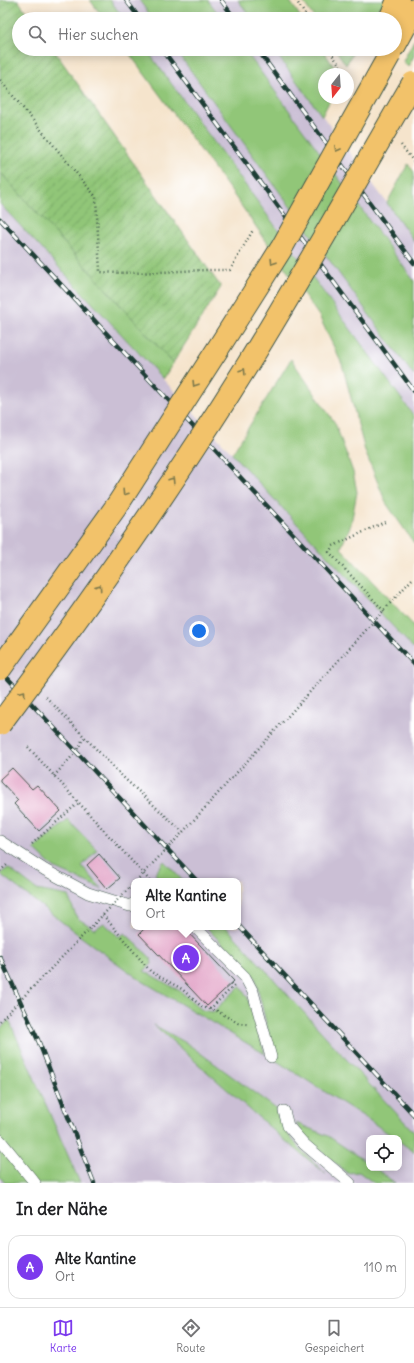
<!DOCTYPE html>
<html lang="de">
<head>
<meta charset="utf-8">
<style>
	:root { --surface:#fff; --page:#f6f6f6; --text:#202124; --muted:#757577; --line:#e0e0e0; --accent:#7c3aed }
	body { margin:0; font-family:Delius,sans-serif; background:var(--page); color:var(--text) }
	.controls { position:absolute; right:12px; bottom:12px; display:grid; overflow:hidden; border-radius:8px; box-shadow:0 2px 10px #0003 }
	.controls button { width:36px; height:36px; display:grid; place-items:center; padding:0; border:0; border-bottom:1px solid var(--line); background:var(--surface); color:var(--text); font:20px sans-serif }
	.compass { position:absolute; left:318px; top:68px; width:36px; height:36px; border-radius:50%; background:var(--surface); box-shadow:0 2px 10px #0003; rotate:197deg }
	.you { position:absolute; left:199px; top:631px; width:14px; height:14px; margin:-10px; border:3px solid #fff; border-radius:50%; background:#1a73e8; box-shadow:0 0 0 6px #1a73e833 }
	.badge { display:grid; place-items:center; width:26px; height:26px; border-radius:50%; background:var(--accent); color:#fff; font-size:13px; font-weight:700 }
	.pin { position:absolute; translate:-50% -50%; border:2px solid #fff; box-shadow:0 1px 4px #0006 }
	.popup { position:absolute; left:131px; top:878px; width:110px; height:52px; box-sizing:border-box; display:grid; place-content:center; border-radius:8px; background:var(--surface); filter:drop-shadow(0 1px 3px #0005); font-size:13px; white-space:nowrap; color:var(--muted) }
	.popup b { font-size:15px; color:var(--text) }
	.popup::after { content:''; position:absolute; left:50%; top:100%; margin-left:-8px; border:8px solid transparent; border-top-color:var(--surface) }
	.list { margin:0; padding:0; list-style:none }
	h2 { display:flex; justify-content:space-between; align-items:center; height:52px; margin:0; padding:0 16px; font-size:17px }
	h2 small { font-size:13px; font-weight:400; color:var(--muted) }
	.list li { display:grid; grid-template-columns:26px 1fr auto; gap:12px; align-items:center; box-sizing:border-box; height:64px; margin:0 8px 8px; padding:0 8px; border:1px solid var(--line); border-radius:12px }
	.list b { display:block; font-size:15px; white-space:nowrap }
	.list p { margin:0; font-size:13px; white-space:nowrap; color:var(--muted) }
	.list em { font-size:13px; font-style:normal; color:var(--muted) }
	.icon { flex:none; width:22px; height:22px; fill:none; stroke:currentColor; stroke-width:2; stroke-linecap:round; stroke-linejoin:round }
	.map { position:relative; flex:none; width:414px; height:1183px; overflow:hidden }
	.search { position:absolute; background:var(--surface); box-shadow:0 2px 10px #0003; left:12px; right:12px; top:12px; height:44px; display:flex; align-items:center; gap:10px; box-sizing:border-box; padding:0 14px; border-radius:22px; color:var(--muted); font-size:15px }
	.sheet { height:124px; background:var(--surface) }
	nav { display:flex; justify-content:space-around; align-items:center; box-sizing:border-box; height:56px; border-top:1px solid var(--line); background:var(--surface); font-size:11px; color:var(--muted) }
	nav a { display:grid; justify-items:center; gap:2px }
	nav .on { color:var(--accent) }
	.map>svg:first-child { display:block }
</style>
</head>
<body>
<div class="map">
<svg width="414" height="1183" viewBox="0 0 414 1183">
	<defs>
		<pattern id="garden-furrows" width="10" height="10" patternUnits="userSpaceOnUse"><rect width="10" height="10" fill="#91c678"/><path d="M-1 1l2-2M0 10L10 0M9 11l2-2" fill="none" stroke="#76a263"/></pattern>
	</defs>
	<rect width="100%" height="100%" fill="#fff"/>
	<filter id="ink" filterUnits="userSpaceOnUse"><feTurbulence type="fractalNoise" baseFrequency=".025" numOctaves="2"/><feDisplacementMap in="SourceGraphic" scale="8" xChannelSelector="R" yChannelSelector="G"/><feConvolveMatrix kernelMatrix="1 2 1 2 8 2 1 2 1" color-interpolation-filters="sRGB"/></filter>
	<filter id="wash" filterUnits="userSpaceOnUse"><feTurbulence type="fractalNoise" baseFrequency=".012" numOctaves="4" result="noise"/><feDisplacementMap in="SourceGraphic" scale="16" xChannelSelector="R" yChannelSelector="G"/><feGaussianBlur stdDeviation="0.9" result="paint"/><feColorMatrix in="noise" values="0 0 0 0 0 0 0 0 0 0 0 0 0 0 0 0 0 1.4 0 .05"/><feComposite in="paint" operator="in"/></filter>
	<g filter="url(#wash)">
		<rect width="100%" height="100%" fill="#f5e4cc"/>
		<g fill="#cbbfd5" fill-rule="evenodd">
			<polygon points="110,0 139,0 153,19 124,19"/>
			<polygon points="208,0 238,0 252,19 222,19"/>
			<polygon points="146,49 175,49 309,231 414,376 414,416"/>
			<polygon points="244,49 273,49 387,203 414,241 414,281"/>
			<path d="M0 204 414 649V1183H0ZM134 881H238V927H134ZM369 1138H399V1168H369Z"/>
		</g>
		<g fill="#91c678" stroke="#588256">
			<polygon points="90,0 110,0 124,19 104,19"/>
			<polygon points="139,0 208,0 222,19 153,19"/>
			<polygon points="238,0 289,0 302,19 252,19"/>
			<polygon points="302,0 388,0 383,8 379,7 372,19 315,19"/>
			<polygon points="414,40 414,56 408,67 403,61"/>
			<polygon points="126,49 146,49 414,416 414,543 386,503 365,451 342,364 319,316 233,194"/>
			<polygon points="175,49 244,49 414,281 414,376"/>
			<polygon points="273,49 322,49 339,74 324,74 324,98 331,98 322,116"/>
			<polygon points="335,49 355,49 346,65"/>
			<polygon points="408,164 414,172 414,241 387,203"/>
			<polygon points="0,172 173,363 163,379 0,204"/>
			<polygon points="291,359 335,423 353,472 357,492 351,524 341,548 414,626 414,649 232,454"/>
			<polygon points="68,820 97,850 82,866 102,889 54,868 34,849"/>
			<polygon points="164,861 183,881 161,881 155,874"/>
			<polygon points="8,868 37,890 68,896 77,918 95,929 104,923 119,937 125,933 151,958 152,964 144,971 180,991 202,1010 213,1012 240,986 247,996 265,1054 139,979 84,939 0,874"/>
			<path d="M206 927H226C289 995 350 1065 414 1132V1152L399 1141V1138H395L366 1118 275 1060 255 977Z"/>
			<polygon points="9,1020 80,1183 5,1183 0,1177 0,1029"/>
			<path d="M154 1025 188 1044 275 1108C283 1136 307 1155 326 1174L282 1138Z"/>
			<polygon points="296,1123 328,1136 369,1164 369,1168 375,1168 395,1183 374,1183 359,1172 347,1173 304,1137"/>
		</g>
		<polygon fill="url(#garden-furrows)" stroke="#588256" points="0,0 18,0 31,19 19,19 19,49 53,49 221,287 173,363 0,172"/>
		<g id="blocks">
			<g fill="#e4a8ca">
				<polygon points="12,768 32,789 37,785 61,811 39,831 14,804 18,800 0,781 0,779"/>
				<polygon points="99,854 120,878 107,889 87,865"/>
				<polygon points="146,927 183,927 234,981 207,1006 139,934"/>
			</g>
		</g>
	</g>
	<g filter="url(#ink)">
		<use href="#blocks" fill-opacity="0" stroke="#3f564b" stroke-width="1"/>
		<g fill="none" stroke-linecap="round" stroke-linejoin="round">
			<defs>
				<g id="service">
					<polyline points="0,841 45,870 88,893 130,906 134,903"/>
					<polyline points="195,927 245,977 253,992 271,1057"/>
					<polyline points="284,1111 288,1126 304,1144 350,1183"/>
					<polyline points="0,1140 35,1183"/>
				</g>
				<g id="trunk">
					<polyline points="390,19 398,0"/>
					<polyline points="395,45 414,10"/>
				</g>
			</defs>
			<use href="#service" stroke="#3f564b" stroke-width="12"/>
			<use href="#trunk" stroke="#3f564b" stroke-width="24"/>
			<g stroke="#3f564b" stroke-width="2.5" stroke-dasharray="1 3" stroke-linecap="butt">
				<polyline points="296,0 308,19"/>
				<polyline points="328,49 346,74"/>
				<path d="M0 80 96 197 100 272C143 275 187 269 230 270L253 230"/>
				<polyline points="401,145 414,162"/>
				<polyline points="384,611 329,552 333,546 385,522"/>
				<polyline points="46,697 125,779 183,832"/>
				<polyline points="28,747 150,881"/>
				<polyline points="54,776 76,752 84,737"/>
				<polyline points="32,844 78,803"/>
				<polyline points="0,871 8,864"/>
				<polyline points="103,915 151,972 182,989 202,1007 217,1011 238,1023 247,1024"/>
				<polyline points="210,1009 234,986"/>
			</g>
			<use href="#service" stroke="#fff" stroke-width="11"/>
			<use href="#trunk" stroke="#f2c26a" stroke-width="22"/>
			<defs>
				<g id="rail">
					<polyline points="126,0 140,19"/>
					<polyline points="221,0 235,19"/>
					<polyline points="162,49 414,391"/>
					<polyline points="257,49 414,263"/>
					<polyline points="0,219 414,664"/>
					<polyline points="0,670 197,881"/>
					<polyline points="238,925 414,1115"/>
					<polyline points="0,957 38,1040 94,1183"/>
				</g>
			</defs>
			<use href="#rail" stroke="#1f3d34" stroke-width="4.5"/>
			<use href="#rail" stroke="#fff" stroke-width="3" stroke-dasharray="9" stroke-linecap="butt"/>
			<defs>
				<g id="trunk-bridge">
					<polyline points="0,669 118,504 219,347 281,249 390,54"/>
					<path d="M0 724C87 608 171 488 248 364 305 272 358 177 413 83"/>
				</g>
			</defs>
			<use href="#trunk-bridge" stroke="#3f564b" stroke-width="24" stroke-linecap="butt"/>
			<g stroke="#3f564b" stroke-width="2.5" stroke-dasharray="1 3" stroke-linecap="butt">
				<polyline points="136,881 183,832 414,577"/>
				<polyline points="0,1021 134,883"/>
			</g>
			<use href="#trunk-bridge" stroke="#f2c26a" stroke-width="22"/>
		</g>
		<defs><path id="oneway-chevron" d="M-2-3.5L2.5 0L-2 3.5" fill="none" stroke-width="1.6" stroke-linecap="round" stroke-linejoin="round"/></defs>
		<g stroke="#7e794c">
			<use href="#oneway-chevron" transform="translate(337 149) rotate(119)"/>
			<use href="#oneway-chevron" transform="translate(273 262) rotate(122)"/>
			<use href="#oneway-chevron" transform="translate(243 371) rotate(-57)"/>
			<use href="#oneway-chevron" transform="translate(195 384) rotate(122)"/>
			<use href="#oneway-chevron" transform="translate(172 480) rotate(-57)"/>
			<use href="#oneway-chevron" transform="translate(125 493) rotate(123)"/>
			<use href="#oneway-chevron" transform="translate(99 587) rotate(-55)"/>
			<use href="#oneway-chevron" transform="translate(23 693) rotate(-53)"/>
		</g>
	</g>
</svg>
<div class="controls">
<button><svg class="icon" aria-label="locate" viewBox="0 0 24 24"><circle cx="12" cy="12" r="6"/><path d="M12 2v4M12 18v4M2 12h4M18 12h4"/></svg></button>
</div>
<svg class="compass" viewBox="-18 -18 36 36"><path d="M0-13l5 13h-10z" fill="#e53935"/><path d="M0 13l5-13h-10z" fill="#757577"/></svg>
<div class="you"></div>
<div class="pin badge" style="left:186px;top:958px">A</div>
<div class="popup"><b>Alte Kantine</b>Ort</div>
<div class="search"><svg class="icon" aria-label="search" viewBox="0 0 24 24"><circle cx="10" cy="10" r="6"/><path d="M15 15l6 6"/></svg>Hier suchen</div>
</div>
<section class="sheet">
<h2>In der Nähe<small></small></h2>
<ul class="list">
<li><span class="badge">A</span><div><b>Alte Kantine</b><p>Ort</p></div><em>110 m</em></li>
</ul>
</section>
<nav>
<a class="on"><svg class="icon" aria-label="map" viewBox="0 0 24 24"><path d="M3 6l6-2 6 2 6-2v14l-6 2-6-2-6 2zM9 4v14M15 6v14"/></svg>Karte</a>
<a><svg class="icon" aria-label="directions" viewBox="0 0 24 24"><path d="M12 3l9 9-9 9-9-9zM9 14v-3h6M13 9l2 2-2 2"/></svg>Route</a>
<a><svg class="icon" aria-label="saved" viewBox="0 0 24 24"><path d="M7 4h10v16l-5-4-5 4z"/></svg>Gespeichert</a>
</nav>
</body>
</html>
